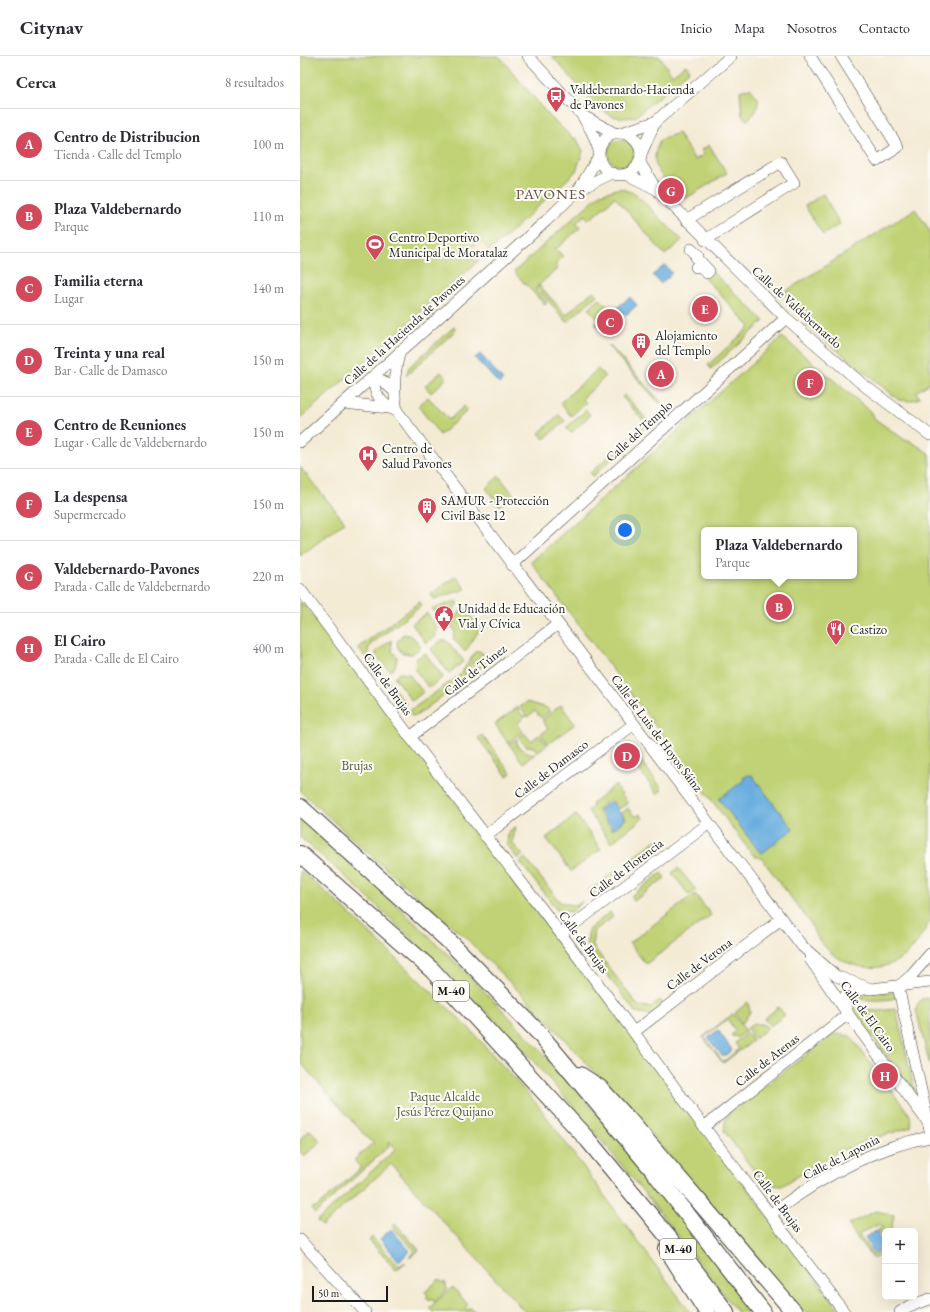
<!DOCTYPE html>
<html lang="es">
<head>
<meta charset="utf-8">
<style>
	:root { --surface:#fff; --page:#f7f7f7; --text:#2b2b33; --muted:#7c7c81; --line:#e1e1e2; --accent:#d1495b }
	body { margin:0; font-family:"EB Garamond",serif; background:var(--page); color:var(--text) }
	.controls { position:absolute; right:12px; bottom:12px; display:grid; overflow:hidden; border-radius:6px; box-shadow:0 4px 16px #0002 }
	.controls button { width:36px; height:36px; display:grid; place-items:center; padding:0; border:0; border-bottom:1px solid var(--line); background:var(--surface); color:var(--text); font:20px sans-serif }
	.scale { position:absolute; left:12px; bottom:10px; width:76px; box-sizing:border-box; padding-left:4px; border:2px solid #1c1c1c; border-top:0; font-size:11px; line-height:14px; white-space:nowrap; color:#1c1c1c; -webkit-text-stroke:3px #fdfcf7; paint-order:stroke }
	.you { position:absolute; left:325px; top:474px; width:14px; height:14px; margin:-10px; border:3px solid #fff; border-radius:50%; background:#1a73e8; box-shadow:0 0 0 6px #1a73e833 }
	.badge { display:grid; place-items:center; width:26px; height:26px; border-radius:50%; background:var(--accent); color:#fff; font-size:13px; font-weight:700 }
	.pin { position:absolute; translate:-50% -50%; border:2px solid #fff; box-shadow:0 1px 4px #0006 }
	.popup { position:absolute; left:401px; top:471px; width:156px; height:52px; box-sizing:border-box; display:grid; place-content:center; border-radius:6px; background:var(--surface); filter:drop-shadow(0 1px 3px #0005); font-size:13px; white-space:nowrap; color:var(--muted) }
	.popup b { font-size:15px; color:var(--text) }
	.popup::after { content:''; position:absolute; left:50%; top:100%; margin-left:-8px; border:8px solid transparent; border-top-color:var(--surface) }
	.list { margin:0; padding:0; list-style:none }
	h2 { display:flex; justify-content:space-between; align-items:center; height:52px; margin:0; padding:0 16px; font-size:17px }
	h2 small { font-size:13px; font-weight:400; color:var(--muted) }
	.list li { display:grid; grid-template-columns:26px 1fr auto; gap:12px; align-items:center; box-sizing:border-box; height:72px; padding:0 16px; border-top:1px solid var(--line) }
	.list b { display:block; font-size:15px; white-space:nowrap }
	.list p { margin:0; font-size:13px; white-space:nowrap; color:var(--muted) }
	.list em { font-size:13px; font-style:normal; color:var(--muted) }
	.map { position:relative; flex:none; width:630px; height:1256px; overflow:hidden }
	header { display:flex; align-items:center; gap:24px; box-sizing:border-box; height:56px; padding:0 20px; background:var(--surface); border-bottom:1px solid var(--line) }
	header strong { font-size:19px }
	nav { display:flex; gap:22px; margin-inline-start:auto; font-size:14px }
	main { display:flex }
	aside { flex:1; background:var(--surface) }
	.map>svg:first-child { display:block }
</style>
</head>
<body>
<header>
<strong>Citynav</strong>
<nav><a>Inicio</a><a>Mapa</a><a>Nosotros</a><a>Contacto</a></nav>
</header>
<main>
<aside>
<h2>Cerca<small>8 resultados</small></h2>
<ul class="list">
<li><span class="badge">A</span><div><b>Centro de Distribucion</b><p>Tienda · Calle del Templo</p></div><em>100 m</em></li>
<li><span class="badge">B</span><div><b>Plaza Valdebernardo</b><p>Parque</p></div><em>110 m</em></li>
<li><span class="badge">C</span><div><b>Familia eterna</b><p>Lugar</p></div><em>140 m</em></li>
<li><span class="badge">D</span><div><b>Treinta y una real</b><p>Bar · Calle de Damasco</p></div><em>150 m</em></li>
<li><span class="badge">E</span><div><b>Centro de Reuniones</b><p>Lugar · Calle de Valdebernardo</p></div><em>150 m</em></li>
<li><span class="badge">F</span><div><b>La despensa</b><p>Supermercado</p></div><em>150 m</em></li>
<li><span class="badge">G</span><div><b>Valdebernardo-Pavones</b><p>Parada · Calle de Valdebernardo</p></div><em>220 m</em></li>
<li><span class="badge">H</span><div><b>El Cairo</b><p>Parada · Calle de El Cairo</p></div><em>400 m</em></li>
</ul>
</aside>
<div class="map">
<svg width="630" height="1256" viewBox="0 0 630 1256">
	<rect width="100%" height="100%" fill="#fdfcf7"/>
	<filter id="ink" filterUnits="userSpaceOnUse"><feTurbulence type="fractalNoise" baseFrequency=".025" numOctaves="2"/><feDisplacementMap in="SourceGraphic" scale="8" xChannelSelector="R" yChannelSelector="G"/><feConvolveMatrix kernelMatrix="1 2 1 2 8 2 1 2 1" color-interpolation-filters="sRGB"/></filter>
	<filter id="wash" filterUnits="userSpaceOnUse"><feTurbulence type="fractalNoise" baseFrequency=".012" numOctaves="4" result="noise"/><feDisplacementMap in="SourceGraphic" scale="16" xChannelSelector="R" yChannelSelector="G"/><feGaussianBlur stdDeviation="0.9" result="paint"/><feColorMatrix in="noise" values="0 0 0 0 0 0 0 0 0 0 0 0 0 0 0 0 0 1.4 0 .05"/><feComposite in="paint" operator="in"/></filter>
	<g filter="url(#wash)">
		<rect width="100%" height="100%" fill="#f4ebd5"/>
		<g fill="#c0d275" stroke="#6e7748" fill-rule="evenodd">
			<polygon points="0,0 199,0 250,61 274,83 276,82 283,95 276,115 212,175 0,363"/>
			<polygon points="252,0 359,0 372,19 386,9 390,14 335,61 321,62 312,60 297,51"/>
			<path d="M450 32 458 42C458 54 456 57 447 64L442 60 440 35Z"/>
			<path d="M378 77 395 104 404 98 401 94 409 89 427 117 385 143C366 122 345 115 360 84Z"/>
			<circle cx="321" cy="97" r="13"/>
			<polygon points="320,132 336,138 382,184 365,199 314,140 312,144 289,164 285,159 276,167 280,172 257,192 254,192 255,195 258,195 263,201 255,209 258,212 239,229 266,259 293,235 297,239 267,266 237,232 239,229 235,233 247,247 245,249 214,216 300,138"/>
			<polygon points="523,138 540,168 523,179 505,150"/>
			<polygon points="615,153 630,175 630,327 616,336 620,342 609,345 599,344 506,269 511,263 483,237"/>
			<polygon points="399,203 464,265 411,313 408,309 450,271 393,209"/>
			<polygon points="300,243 308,251 297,262 289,253"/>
			<polygon points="310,254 312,256 301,267 309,276 320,265 322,267 307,281 295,268"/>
			<polygon points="154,271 156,274 106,320 109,311"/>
			<path d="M482 281 569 354 575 363 605 384H609L630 398V865C622 879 615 892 602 902 569 925 523 904 511 868L462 803 453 799 231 506ZM404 474H554V520H404Z"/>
			<polygon points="309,289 361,346 360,348 309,291"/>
			<polygon points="298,313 305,321 282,343 286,347 271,360 260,347"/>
			<polygon points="141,316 147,322 131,337 125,330"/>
			<polygon points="325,339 350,367 330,387 327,387 325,385 346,367 322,341"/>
			<polygon points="128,341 149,364 164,350 168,354 140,379 118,350"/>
			<polygon points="286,354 290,359 271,377 266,372"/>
			<polygon points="259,359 265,365 244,383 239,377"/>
			<polygon points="320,390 320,396 293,420 290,417"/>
			<polygon points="0,411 45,466 0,500"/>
			<polygon points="199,420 214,439 199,450 186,432"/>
			<polygon points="156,520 166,533 134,543 131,538"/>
			<polygon points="0,545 24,573 541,1256 503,1256 341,1067 244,961 166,882 106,831 0,735"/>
			<polygon points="156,545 158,547 143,568 132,553"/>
			<polygon points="119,546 121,550 71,588 68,594 69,600 106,648 104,649 58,592"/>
			<polygon points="162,553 166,554 180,573 165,596 153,582 155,576 151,569"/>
			<polygon points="127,557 137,572 136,580 126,587 112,568"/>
			<polygon points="103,578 112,580 121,591 112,598 102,597 98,592 97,586"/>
			<polygon points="91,584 92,595 97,601 95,611 90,615 76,599 76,596"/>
			<polygon points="141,585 147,585 164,605 149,617 131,593"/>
			<polygon points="179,595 184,598 182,600 163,616 166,618 184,602 188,606 116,660 112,660 108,656 160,619 175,596"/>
			<polygon points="125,597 143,621 129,632 115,614 116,603"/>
			<polygon points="99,617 109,618 123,636 112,645 94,621"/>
			<polygon points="227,646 247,652 250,655 241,662 235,655 227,661 220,651"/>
			<polygon points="261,649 275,668 248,688 241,678 248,673 242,664"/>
			<polygon points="218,651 220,657 225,661 217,668 223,675 208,687 195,668"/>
			<polygon points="224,677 231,685 239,679 247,689 237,696 234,691 226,690 218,682"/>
			<polygon points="182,679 211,717 207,720 178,682"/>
			<polygon points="217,683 217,690 224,695 235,698 223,707 209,688"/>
			<polygon points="337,700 361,731 360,732 362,734 357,738 332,704"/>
			<polygon points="315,729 328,747 319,753 311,743 297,754 312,774 326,763 322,757 328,752 335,761 340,758 343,762 311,787 288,755 293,750 292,748"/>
			<polygon points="276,759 301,793 271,815 246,782"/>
			<path d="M0 764C111 857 213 960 308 1070 359 1129 405 1193 452 1256H437C367 1164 295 1073 217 987 200 969 182 952 164 934 111 881 57 830 0 781Z"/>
			<polygon points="216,771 212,787 223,799 218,803 207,790 208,776"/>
			<polygon points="358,783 361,787 359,790 332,809 329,804"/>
			<polygon points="225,802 260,846 276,850 283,845 272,856 257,854 220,806"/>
			<polygon points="378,812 396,834 389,839 372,817"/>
			<polygon points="0,814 37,846 167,970 237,1048 390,1256 225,1256 91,1108 22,1170 17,1165 96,1093 90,1086 88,1088 89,1090 15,1158 11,1153 14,1151 16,1152 61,1112 54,1104 74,1086 69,1084 0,1006"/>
			<polygon points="316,814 319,818 319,821 291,840 288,835"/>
			<polygon points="361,817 365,822 334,845 331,840"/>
			<polygon points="395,838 411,859 346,908 329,887"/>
			<polygon points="310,856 313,861 294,875 292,889 338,950 351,951 360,944 364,949 352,959 335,956 286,890 289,873"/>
			<path d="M550 936 595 937 596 942C579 946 564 944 547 940Z"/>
			<polygon points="630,942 630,1010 616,954 617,949 622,943"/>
			<polygon points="448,946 450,956 442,968 435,957"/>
			<polygon points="478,951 485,959 470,970 464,963"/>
			<polygon points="553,952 576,955 596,953 616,1040 552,953"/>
			<polygon points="433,958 446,975 437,982 435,980 433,981 431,979 436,975 427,963 404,981 423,1006 439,993 435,987 447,977 453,985 423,1007 403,981"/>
			<polygon points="454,968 462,968 468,972 454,983 447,972"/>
			<polygon points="534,978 550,980 610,1059 611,1071 571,1083 536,1097 482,1130 464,1128 424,1075 426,1062 430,1056"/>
			<polygon points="10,1074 21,1085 4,1100 0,1095 0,1083"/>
			<polygon points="576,1155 594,1159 591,1175 585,1175 585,1188 578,1174 582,1172 580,1168 559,1178 572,1199 585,1194 585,1197 573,1203 552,1175 549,1168"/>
			<polygon points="95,1167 119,1194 110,1202 109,1201 115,1195 92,1170"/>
			<polygon points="72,1181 99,1210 106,1206 96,1214 69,1184"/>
			<polygon points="139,1223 141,1226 146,1227 146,1231 148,1233 134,1246 132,1243 129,1245 126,1242 128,1239 125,1236"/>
			<polygon points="153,1231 168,1249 165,1252 168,1254 170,1251 175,1256 133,1256 129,1252"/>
		</g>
		<polygon fill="#eeda9e" stroke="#857b5d" points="180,185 189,194 176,206 167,195"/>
		<g fill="#69aedf" stroke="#42657e">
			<polygon points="365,209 372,217 361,228 353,219"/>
			<polygon points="330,241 337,249 325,260 318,251"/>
			<polygon points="180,298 203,324 199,328 175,302"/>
			<polygon points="451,718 493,773 461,798 419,743 444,724 443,722 448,719 449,720"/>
			<polygon points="311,745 325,763 313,773 299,754"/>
			<polygon points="418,974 432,994 423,1001 408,982"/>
			<polygon points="91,1173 110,1195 99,1205 80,1183"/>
			<polygon points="576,1175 584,1192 573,1197 565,1181"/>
		</g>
	</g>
	<g filter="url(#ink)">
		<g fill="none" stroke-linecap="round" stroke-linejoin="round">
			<defs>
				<g id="minor">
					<polyline points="228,0 282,59 292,76 299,94"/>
					<polyline points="510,0 577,105 598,91 541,0"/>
					<polyline points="285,61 314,77"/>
					<polyline points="321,77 355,66"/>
					<circle cx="320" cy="98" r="21"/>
					<polyline points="341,98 355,66 431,0"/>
					<polyline points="339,105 356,133 486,262 561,327 630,379"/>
					<polyline points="326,118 356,133"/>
					<polyline points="280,133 312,117"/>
					<polyline points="386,164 481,106 494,127 405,184"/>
					<polyline points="391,193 398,200 396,201 409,215 407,217 399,209 396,211"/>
					<path d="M100 295C94 315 93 335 97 355L502 890 536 920 571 933 630 926"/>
					<path d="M73 321C74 338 81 349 97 355"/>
					<polyline points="73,321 83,325 94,335"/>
					<polyline points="44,347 89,352"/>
					<polyline points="0,386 246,165 279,133 299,100"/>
					<polyline points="212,509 486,262"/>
					<polyline points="0,533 110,681 261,878 404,1071 544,1256"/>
					<polyline points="110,681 258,568"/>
					<polyline points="185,780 334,668"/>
					<polyline points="261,878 408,768"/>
					<polyline points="510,903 548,958 627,1065"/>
					<polyline points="598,930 630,1075"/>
					<polyline points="599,930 612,919 630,898"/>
					<polyline points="547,954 544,943 548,935 565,933"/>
					<polyline points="334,976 481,863"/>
					<polyline points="404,1071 548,958"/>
					<path d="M471 1158C517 1124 573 1091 630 1081"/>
					<polyline points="0,1184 65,1256"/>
					<polyline points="600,1256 609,1250 630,1243"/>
				</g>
				<g id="highway">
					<polyline points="0,751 151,887 238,976 352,1113 463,1256"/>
					<polyline points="0,798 132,914 288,1084 387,1204 426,1256"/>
					<polyline points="280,1019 300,1032 329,1064 494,1256"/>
					<polyline points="367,1193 407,1256"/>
				</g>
			</defs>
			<use href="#minor" stroke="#3c3b38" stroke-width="12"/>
			<use href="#highway" stroke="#3c3b38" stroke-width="18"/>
			<use href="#minor" stroke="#fff" stroke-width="11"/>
			<use href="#highway" stroke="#fff" stroke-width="16"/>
		</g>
	</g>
	<defs>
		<symbol id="bus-pin" viewBox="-11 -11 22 30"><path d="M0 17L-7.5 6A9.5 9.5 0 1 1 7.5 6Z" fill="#d1495b" stroke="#fdfcf7"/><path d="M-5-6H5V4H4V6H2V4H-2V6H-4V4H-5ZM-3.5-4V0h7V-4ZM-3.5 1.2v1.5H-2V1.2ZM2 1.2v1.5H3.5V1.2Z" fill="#fff"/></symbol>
		<symbol id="stadium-pin" viewBox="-11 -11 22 30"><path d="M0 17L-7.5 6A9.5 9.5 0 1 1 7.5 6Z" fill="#d1495b" stroke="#fdfcf7"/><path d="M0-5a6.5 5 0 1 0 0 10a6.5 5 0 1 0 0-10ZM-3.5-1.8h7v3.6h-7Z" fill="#fff"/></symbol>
		<symbol id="building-pin" viewBox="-11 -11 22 30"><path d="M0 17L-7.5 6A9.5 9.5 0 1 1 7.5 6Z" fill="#d1495b" stroke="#fdfcf7"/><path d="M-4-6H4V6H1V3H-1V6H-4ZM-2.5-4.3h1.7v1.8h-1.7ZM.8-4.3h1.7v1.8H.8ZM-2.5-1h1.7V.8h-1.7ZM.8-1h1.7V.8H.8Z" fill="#fff"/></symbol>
		<symbol id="hospital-pin" viewBox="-11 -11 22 30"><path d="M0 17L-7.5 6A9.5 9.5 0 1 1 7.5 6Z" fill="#d1495b" stroke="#fdfcf7"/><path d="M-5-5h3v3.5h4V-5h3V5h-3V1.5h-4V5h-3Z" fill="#fff"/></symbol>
		<symbol id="civic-pin" viewBox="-11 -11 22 30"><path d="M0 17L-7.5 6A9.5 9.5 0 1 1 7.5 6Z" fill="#d1495b" stroke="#fdfcf7"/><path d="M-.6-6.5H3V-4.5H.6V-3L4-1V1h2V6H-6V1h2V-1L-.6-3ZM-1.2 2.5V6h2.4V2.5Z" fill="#fff"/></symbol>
		<symbol id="restaurant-pin" viewBox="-11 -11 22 30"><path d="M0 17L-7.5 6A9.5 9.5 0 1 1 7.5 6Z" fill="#d1495b" stroke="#fdfcf7"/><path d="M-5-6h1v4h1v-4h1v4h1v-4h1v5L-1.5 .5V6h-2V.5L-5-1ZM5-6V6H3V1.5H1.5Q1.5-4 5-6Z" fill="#fff"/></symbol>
	</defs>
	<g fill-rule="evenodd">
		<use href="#bus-pin" x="245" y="29" width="22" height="30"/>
		<use href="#stadium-pin" x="64" y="177" width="22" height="30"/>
		<use href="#building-pin" x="330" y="275" width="22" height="30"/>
		<use href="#hospital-pin" x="57" y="388" width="22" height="30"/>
		<use href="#building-pin" x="116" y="440" width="22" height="30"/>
		<use href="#civic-pin" x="133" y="548" width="22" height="30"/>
		<use href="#restaurant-pin" x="525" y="562" width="22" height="30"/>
	</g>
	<g text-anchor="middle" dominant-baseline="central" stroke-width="4" stroke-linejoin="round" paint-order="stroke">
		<g fill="#fdfcf7" stroke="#605f5e" stroke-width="1">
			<rect x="133" y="925" width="36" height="20" rx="3"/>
			<rect x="360" y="1183" width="36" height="20" rx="3"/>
		</g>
		<g font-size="12" font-weight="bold" fill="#1c1c1c">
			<text x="151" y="935">M-40</text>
			<text x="378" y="1193">M-40</text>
		</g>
		<g font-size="13" fill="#1c1c1c" stroke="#fdfcf7" text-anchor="start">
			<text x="270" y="33">Valdebernardo-Hacienda<tspan x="270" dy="15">de Pavones</tspan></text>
			<text x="89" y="181">Centro Deportivo<tspan x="89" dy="15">Municipal de Moratalaz</tspan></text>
			<text x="355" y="279">Alojamiento<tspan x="355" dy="15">del Templo</tspan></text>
			<text x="82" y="392">Centro de<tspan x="82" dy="15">Salud Pavones</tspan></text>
			<text x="141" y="444">SAMUR - Protección<tspan x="141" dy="15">Civil Base 12</tspan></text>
			<text x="158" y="552">Unidad de Educación<tspan x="158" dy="15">Vial y Cívica</tspan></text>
			<text x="550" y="573">Castizo</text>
		</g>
		<g font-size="13" fill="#1c1c1c" stroke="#fdfcf7">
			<text transform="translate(497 251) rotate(42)">Calle de Valdebernardo</text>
			<text transform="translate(104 274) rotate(-42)">Calle de la Hacienda de Pavones</text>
			<text transform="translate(339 375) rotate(-42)">Calle del Templo</text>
			<text transform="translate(175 614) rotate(-38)">Calle de Túnez</text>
			<text transform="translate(88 628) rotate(54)">Calle de Brujas</text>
			<text transform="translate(357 677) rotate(53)">Calle de Luis de Hoyos Sáinz</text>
			<text transform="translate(251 713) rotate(-37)">Calle de Damasco</text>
			<text transform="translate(326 812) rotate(-37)">Calle de Florencia</text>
			<text transform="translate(284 886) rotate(53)">Calle de Brujas</text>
			<text transform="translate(399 908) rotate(-37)">Calle de Verona</text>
			<text transform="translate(568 960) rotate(54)">Calle de El Cairo</text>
			<text transform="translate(467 1004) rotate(-38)">Calle de Atenas</text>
			<text transform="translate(541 1101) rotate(-27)">Calle de Laponia</text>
			<text transform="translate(478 1145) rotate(53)">Calle de Brujas</text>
		</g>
		<g font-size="13" fill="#555c3b" stroke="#fdfcf7">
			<text x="57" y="709">Brujas</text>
			<text x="145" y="1040">Paque Alcalde<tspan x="145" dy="15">Jesús Pérez Quijano</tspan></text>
		</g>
		<g font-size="15" letter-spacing="1" fill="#6a4d46" stroke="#fdfcf7">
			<text x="251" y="137">PAVONES</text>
		</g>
	</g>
</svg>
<div class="controls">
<button>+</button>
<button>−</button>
</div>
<div class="scale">50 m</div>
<div class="you"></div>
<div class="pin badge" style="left:361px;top:318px">A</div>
<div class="pin badge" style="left:479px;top:551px">B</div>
<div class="popup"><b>Plaza Valdebernardo</b>Parque</div>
<div class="pin badge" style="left:310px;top:266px">C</div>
<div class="pin badge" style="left:327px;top:700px">D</div>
<div class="pin badge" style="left:405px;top:253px">E</div>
<div class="pin badge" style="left:510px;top:327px">F</div>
<div class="pin badge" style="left:371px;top:135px">G</div>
<div class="pin badge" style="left:585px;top:1020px">H</div>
</div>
</main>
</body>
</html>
